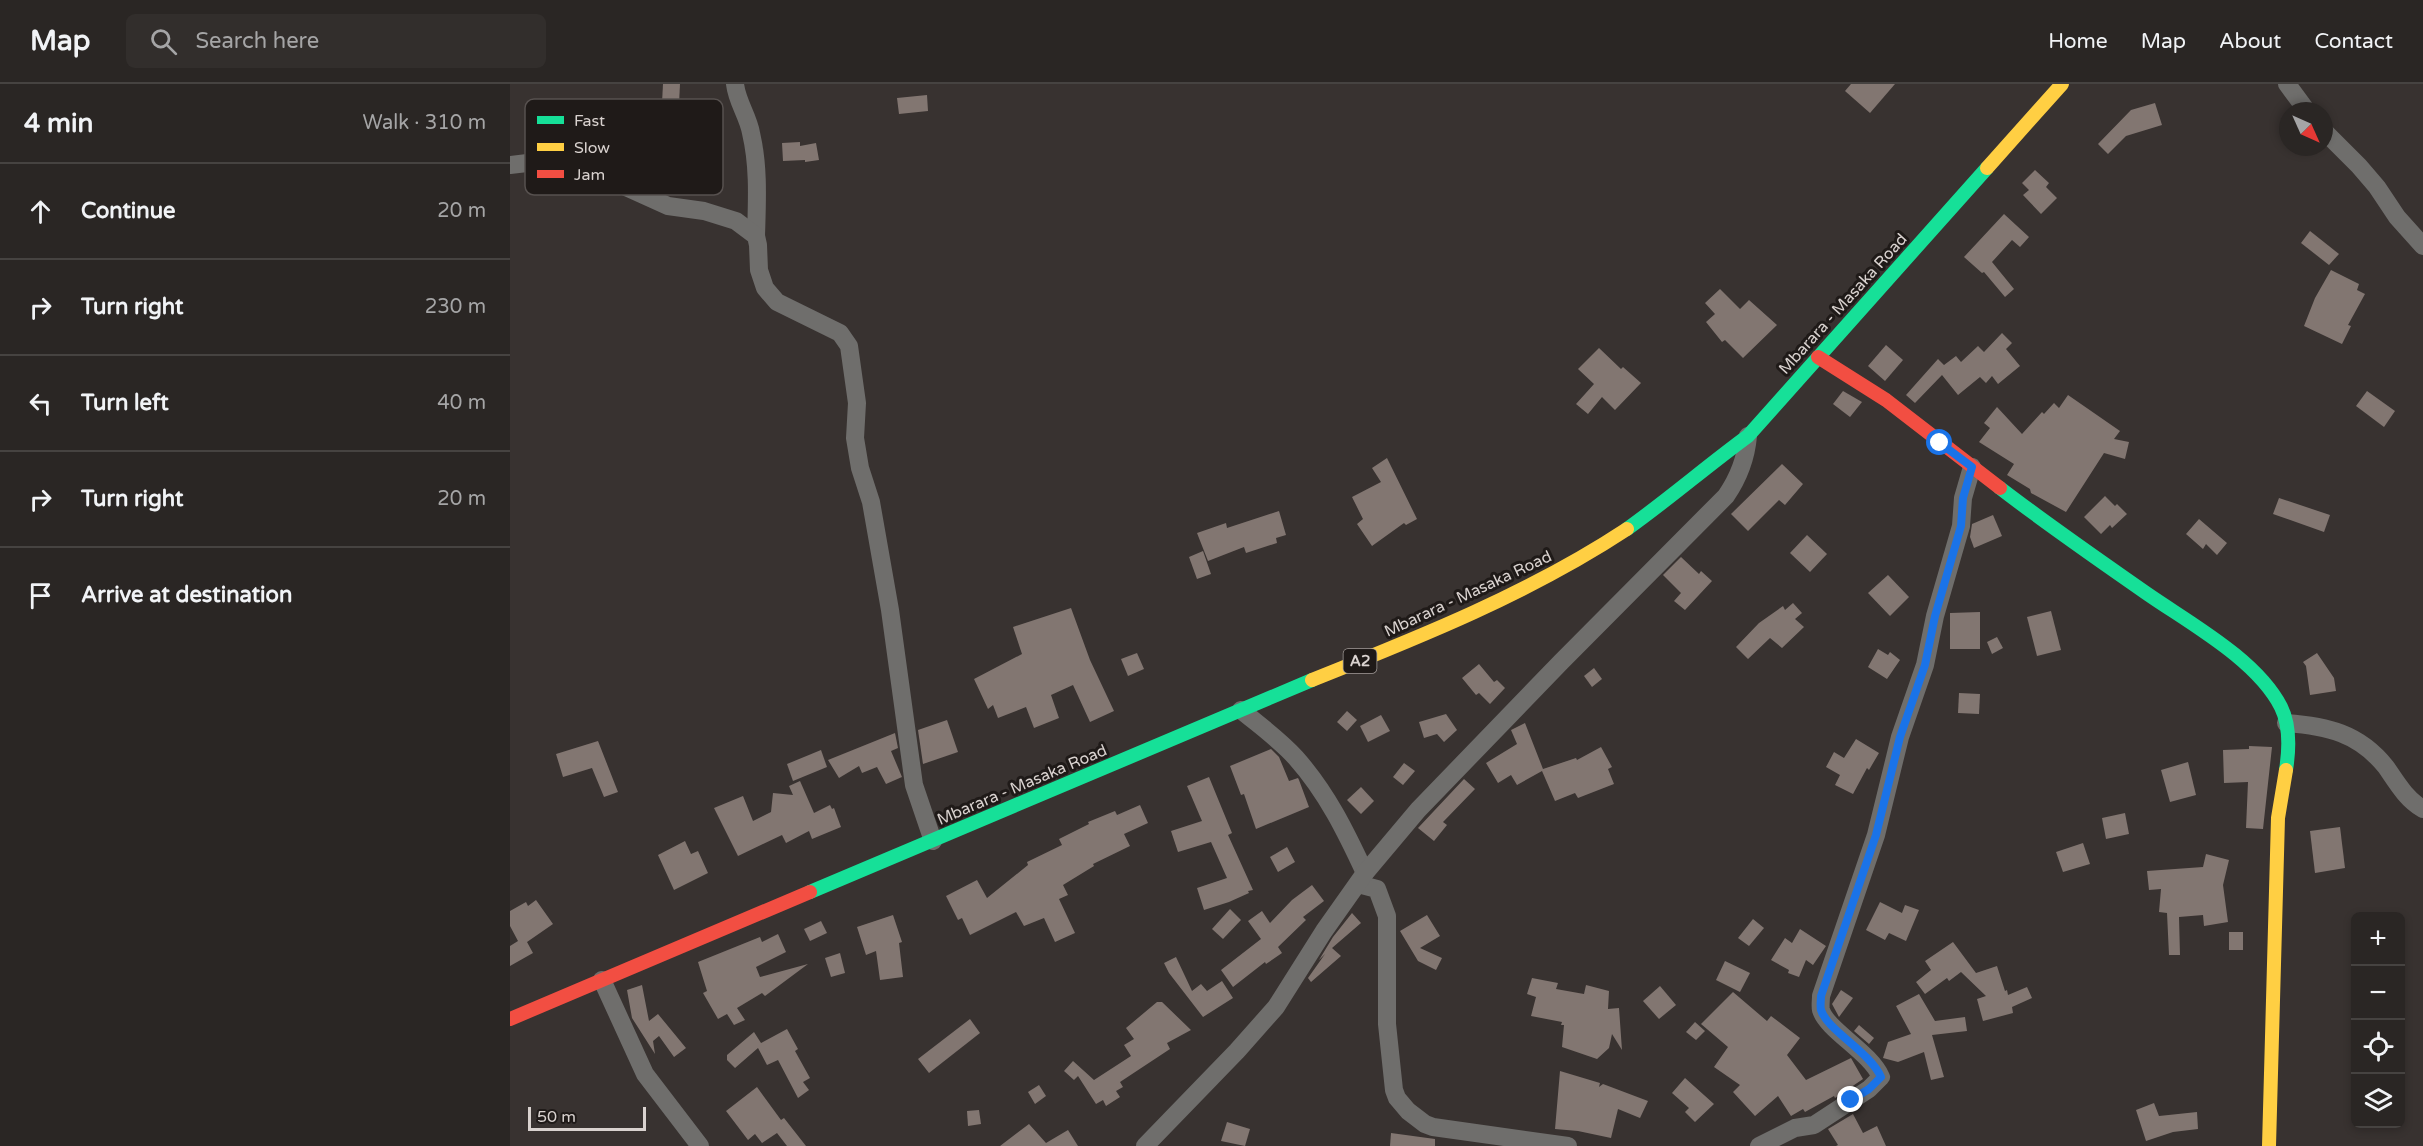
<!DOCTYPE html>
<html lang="en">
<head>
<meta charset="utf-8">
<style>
	:root { --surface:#2a2624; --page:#322e2c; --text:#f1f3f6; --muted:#a5a5a6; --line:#464341 }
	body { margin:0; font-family:"Varela Round",sans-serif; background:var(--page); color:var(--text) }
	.controls { position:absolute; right:18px; bottom:18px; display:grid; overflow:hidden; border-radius:9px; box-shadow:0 3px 9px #0003 }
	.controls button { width:54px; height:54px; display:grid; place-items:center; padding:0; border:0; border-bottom:2px solid var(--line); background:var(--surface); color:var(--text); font:30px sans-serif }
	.compass { position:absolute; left:1769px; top:18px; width:54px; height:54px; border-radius:50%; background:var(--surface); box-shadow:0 3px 9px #0003; rotate:135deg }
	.scale { position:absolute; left:18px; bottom:15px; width:118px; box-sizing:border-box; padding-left:6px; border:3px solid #d9d2cf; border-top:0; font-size:16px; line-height:21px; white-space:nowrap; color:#d9d2cf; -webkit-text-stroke:4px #1f1a18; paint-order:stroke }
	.stop { position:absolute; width:18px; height:18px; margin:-14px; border:4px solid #1a73e8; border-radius:50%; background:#fff }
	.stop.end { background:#1a73e8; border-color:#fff; box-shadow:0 2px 6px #0008 }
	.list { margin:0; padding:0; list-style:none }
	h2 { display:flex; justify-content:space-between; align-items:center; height:78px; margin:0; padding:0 24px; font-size:26px }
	h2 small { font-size:20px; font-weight:400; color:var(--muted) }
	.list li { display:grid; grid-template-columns:39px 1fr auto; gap:18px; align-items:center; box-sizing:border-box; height:96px; padding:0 24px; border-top:2px solid var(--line) }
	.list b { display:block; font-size:22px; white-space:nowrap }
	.list em { font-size:20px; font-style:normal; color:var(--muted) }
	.icon { flex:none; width:33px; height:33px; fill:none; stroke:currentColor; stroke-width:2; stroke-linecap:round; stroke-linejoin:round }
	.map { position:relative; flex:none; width:1913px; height:1062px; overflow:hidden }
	header { display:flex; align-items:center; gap:36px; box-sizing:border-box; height:84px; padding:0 30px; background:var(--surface); border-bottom:2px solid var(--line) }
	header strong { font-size:28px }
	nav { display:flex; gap:33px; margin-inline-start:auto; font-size:21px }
	.search { width:420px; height:54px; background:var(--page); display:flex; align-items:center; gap:15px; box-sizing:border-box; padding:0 21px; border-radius:9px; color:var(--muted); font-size:22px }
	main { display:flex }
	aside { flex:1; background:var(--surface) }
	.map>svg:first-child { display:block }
</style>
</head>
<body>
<header>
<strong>Map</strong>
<div class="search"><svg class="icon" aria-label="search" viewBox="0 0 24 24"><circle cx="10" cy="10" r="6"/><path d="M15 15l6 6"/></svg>Search here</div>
<nav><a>Home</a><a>Map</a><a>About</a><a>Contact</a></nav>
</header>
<main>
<aside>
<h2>4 min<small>Walk · 310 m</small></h2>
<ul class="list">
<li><svg class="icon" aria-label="ahead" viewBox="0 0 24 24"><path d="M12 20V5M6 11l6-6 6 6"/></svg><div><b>Continue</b></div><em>20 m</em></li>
<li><svg class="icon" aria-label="right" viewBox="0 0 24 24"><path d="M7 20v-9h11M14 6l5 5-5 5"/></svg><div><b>Turn right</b></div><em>230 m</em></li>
<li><svg class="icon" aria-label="left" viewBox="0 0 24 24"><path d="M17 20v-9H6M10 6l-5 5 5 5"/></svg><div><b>Turn left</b></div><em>40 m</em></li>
<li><svg class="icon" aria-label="right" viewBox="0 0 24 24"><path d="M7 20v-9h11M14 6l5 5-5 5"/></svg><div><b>Turn right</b></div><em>20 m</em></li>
<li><svg class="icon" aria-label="arrive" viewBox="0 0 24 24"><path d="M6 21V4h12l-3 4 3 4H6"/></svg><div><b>Arrive at destination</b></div></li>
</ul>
</aside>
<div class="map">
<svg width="1913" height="1062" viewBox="0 0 1913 1062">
	<rect width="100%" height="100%" fill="#383230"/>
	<g fill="#827671">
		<polygon points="153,0 170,0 169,20 152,19"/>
		<polygon points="1341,0 1385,0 1360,29 1335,7"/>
		<polygon points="417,11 418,27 389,30 387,14"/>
		<polygon points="1645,19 1652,41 1616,52 1598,70 1588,60 1621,26"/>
		<polygon points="290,58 290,62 306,59 309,76 295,78 295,76 273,77 272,59"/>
		<polygon points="1525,86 1539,99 1536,103 1547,114 1531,130 1513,111 1519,106 1512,99"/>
		<polygon points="1494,130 1519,153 1510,163 1502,156 1482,178 1504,205 1495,213 1474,188 1472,189 1454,173"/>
		<polygon points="1800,147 1829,170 1819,181 1791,159"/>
		<polygon points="1821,186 1849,200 1847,206 1855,210 1838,241 1841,242 1832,260 1794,242 1805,214"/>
		<polygon points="1210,205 1230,225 1239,216 1267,241 1233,274 1215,256 1212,258 1196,238 1205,230 1195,219"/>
		<polygon points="1492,249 1502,259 1496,265 1510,282 1488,300 1482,292 1476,299 1470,293 1448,311 1432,291 1405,319 1396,311 1428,275 1434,281 1446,272 1451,278 1468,262 1474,268"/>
		<polygon points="1376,261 1393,276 1375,297 1358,282"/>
		<polygon points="1089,264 1111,285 1113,283 1131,299 1105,326 1092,313 1078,330 1066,320 1084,300 1068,285"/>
		<polygon points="1333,307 1352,318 1340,333 1323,320"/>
		<polygon points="1857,307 1885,327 1874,343 1846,322"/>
		<polygon points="1558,311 1610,347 1604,355 1619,358 1615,375 1594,369 1556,428 1521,409 1520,405 1497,391 1504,380 1469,358 1480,344 1474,339 1487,323 1512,350 1532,328 1534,330 1544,319 1549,324"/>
		<polygon points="877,374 907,435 896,441 894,439 862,462 847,440 853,435 842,413 871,398 862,384"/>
		<polygon points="1272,380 1293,400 1275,421 1269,416 1238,447 1221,430"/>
		<polygon points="1595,412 1605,422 1607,420 1617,430 1602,444 1600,441 1591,450 1574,433"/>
		<polygon points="1769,414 1820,431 1814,448 1763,430"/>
		<polygon points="769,427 776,451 766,454 767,459 736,469 734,463 698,477 687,449 716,439 717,444"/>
		<polygon points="1483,431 1492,452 1464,464 1460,453 1462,440"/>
		<polygon points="1689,435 1717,459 1707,471 1696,460 1693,465 1676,450"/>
		<polygon points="1297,451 1317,470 1300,488 1280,469"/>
		<polygon points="693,467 701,490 687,495 679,473"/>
		<polygon points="1171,473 1189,490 1191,487 1202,497 1175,526 1164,517 1171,509 1153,491"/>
		<polygon points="1378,491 1399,513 1380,532 1358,509"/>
		<polygon points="1283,519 1292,529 1285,535 1294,543 1272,564 1260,554 1238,575 1226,563 1249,539 1273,522 1275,526"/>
		<polygon points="561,524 580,576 604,627 580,638 563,601 541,611 549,634 524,644 516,623 488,634 483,621 478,625 464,595 512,570 503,543"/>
		<polygon points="1541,527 1551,566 1527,572 1517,533"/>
		<polygon points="1470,528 1470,565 1440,565 1440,529"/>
		<polygon points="1487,553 1493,564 1482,570 1477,558"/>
		<polygon points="1368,565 1378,571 1380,568 1390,576 1377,595 1358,583"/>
		<polygon points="627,569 634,585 618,592 611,575"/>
		<polygon points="1807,569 1824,594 1826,607 1800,611 1796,582 1793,578"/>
		<polygon points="969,580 984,598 987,596 995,604 980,620 969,609 966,611 952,594"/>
		<polygon points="1084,584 1092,595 1082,603 1074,592"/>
		<polygon points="1449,609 1470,610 1469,630 1448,629"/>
		<polygon points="837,627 847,636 837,647 827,638"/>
		<polygon points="936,630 947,646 934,658 927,650 914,654 909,638"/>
		<polygon points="871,631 880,647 858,658 850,642"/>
		<polygon points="437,636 448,668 413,680 408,646"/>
		<polygon points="1015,639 1033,685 1066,674 1067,676 1091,663 1102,683 1098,685 1104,700 1068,714 1065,709 1045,717 1032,687 1007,701 1001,691 988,699 976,679 1007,660 1001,646"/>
		<polygon points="385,649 388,664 381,667 392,693 376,700 367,683 352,689 349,682 329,694 318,676"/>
		<polygon points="1346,655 1369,669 1359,686 1357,684 1343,710 1325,701 1330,691 1316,683 1324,668 1334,674"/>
		<polygon points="88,657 108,708 94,713 82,684 53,693 46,670"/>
		<polygon points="1739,662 1762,663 1753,745 1736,744 1738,698 1714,699 1713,666 1739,665"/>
		<polygon points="761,665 769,673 779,697 788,694 789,696 799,723 746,745 734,710 731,711 720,682"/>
		<polygon points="311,666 317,683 283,697 277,680"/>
		<polygon points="1678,678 1686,711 1660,718 1651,686"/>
		<polygon points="894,679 905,687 893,701 883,693"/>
		<polygon points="699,693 722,749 718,751 743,806 738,807 739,809 719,818 694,826 687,804 717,794 701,758 668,768 661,747 692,737 677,702"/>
		<polygon points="954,695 965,705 933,738 937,741 924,757 908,744"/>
		<polygon points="290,697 304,729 320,721 322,725 324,724 331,743 302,755 299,747 276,759 272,751 228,772 204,724 233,712 243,737 261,728 263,709 283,711 279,702"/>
		<polygon points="851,703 864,717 851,730 837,716"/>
		<polygon points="630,721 638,739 614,750 620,762 583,780 584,782 553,801 558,811 549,815 565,849 545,858 534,834 514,842 506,828 460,851 452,834 448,836 436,812 467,796 477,814 518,781 517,778 552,761 549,755 579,740 578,738 605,727 607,731"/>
		<polygon points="1615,729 1619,750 1596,755 1592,734"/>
		<polygon points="1830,743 1835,784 1805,789 1800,747"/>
		<polygon points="175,757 181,770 188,767 198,789 164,806 148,771"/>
		<polygon points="1573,759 1580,780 1553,788 1546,768"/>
		<polygon points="777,763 785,778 768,788 760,773"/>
		<polygon points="1696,770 1719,776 1713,801 1718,838 1694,842 1693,831 1669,833 1670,871 1659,871 1657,829 1649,828 1651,805 1639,806 1637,787 1693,783"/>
		<polygon points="802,801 814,817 793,833 796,836 768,863 772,869 756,880 755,878 723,903 711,886 751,855 738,837 752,827 760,839 782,816"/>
		<polygon points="26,816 43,840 17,858 23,869 0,882 0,862 8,857 0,842 0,827 16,818 18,822"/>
		<polygon points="1370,818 1392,829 1395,821 1409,826 1396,857 1379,849 1375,856 1356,846"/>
		<polygon points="720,825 731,836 713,855 702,845"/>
		<polygon points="842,829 851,839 822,864 831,872 801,898 798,894 815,870 809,876 823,853"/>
		<polygon points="383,831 392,858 389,859 393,893 370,896 366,867 356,871 347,843"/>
		<polygon points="917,831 930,852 910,864 932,874 926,886 908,877 890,847"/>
		<polygon points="1243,835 1254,844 1239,862 1228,854"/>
		<polygon points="311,837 317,849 300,857 294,845"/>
		<polygon points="1290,845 1316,862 1303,881 1296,876 1289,893 1278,889 1279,886 1261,876 1275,854 1282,859"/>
		<rect x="1719" y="848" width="14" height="18"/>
		<polygon points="268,850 276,868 246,883 250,893 298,880 255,912 252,909 227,924 235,936 224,941 217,930 208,935 193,909 197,907 188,878 250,853 252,858"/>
		<polygon points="1443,858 1466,889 1487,882 1495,907 1497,906 1498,911 1517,903 1522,914 1502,923 1503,929 1473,937 1467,915 1476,912 1451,888 1439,897 1437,894 1415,910 1406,898 1421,886 1415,877"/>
		<polygon points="330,869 335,889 321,893 315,874"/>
		<polygon points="666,873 682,907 691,900 697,907 712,897 723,914 693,933 659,889 654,879"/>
		<polygon points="1215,877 1240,889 1230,908 1206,896"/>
		<polygon points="1022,894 1048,899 1046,905 1074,910 1076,901 1099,907 1098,925 1109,924 1112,966 1102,950 1099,964 1087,975 1052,963 1054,941 1051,941 1052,938 1021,932 1026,913 1017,910"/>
		<polygon points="132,901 139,937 148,930 176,964 164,973 149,952 143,957 145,970 122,934 117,906"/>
		<polygon points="1150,902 1166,921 1149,935 1133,917"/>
		<polygon points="1331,906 1343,914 1329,933 1322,920"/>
		<polygon points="1223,908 1257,937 1261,932 1290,954 1277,971 1296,996 1341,974 1353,995 1325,1014 1324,1012 1295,1028 1293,1025 1281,1032 1268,1012 1245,1032 1223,1008 1230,1001 1204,983 1218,963 1191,940"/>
		<polygon points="1409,910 1425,937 1455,933 1457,947 1422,951 1434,993 1421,996 1414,968 1388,978 1373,974 1378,958 1401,950 1386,922"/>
		<polygon points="647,918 652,918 681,946 657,959 660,965 610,998 613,1003 606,1007 610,1013 596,1022 593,1016 586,1020 568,992 564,996 554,987 563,977 584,996 621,972 614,961 624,955 616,944"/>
		<polygon points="460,935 470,949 419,989 408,975"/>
		<polygon points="1185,938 1195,947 1186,956 1176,948"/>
		<polygon points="1349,941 1364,954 1359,960 1344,947"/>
		<polygon points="277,945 288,965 285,967 300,994 293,998 299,1006 288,1014 268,976 257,981 248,964 225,984 217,976 217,971 244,948 251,959"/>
		<polygon points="1050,987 1090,999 1089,1003 1093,1000 1138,1017 1130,1034 1108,1025 1101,1054 1068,1047 1045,1045"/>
		<polygon points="1175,994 1204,1020 1185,1038 1175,1028 1179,1024 1162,1009"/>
		<polygon points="529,1001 536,1012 525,1020 518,1008"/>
		<polygon points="247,1003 271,1036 274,1034 296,1062 277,1062 267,1049 252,1059 245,1050 238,1056 216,1027"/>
		<polygon points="1644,1019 1649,1032 1687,1028 1688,1045 1663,1048 1636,1057 1626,1026"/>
		<polygon points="469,1026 471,1040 458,1042 457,1027"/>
		<polygon points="1343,1030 1353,1049 1367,1042 1376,1062 1326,1062 1328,1061 1318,1045"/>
		<polygon points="717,1038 740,1045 735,1062 711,1057"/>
		<polygon points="519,1040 536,1059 558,1046 568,1062 490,1062"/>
		<polygon points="881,1049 925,1055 925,1062 880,1062"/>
	</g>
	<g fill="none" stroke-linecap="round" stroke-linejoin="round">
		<g stroke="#6f6e6c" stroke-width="18">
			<path d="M225 0C227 18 238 32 241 49 249 83 247 117 246 152"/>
			<polyline points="1777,0 1797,27"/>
			<polyline points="1814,47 1849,82 1867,103 1887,133 1913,162"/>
			<polyline points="0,81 42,76 85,89 158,122 194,127 226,137 246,152 248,161 249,186 255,204 267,218 330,249 339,262 347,319 345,354 350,384 361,418 380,526 404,701 423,757"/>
			<path d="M731 626C749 641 770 656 786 674 817 709 836 748 855 789"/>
			<path d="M1776 639C1817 642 1849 649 1876 683 1887 699 1896 715 1913 725"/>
			<polyline points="848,800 867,805 877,832 877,940 884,1006 887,1014 898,1027 915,1040 923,1043 1058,1062"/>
			<polyline points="92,896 135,990 190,1062"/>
			<path d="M635 1062 727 967 766 923 814 847 855 789 908 726 1051 578 1216 412C1229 393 1236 375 1238 352"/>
			<path d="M1249 1062 1285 1044 1304 1041 1359 1005 1371 993C1360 968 1317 946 1311 926 1310 922 1311 916 1311 912L1366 751 1390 653 1415 581 1425 532 1451 442 1453 414 1462 383"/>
		</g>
		<g stroke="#16e098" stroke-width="14">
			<path d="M1490 404C1538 441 1589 476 1639 511 1681 540 1747 576 1771 623 1780 641 1779 667 1776 686"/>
			<path d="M1117 445C1159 415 1197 382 1238 352L1477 84"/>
			<polyline points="300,808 802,596"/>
		</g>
		<g stroke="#ffcf43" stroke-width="14">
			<polyline points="1477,84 1552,0"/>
			<path d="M802 596C910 553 1020 509 1117 445"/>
			<polyline points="1759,1062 1768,734 1776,686"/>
		</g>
		<g stroke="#f24e42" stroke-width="14">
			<polyline points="1308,273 1376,316 1490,404"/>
			<polyline points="0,935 300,808"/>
		</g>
	</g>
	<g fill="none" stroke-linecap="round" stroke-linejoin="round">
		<path stroke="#1a73e8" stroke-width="8" d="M1341 1016 1359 1005 1371 993C1360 968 1317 946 1311 926 1310 922 1311 916 1311 912L1366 751 1390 653 1415 581 1425 532 1451 442 1453 414 1462 383 1430 359"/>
	</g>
	<g text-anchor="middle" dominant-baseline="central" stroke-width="6" stroke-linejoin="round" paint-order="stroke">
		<rect fill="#1f1a18" stroke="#a19b98" stroke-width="1.5" x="833.5" y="565" width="33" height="24" rx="4.5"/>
		<g font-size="15" font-weight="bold" fill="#d9d2cf">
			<text x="850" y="577">A2</text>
		</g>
		<g font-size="16" fill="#d9d2cf" stroke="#1f1a18">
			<text transform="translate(1333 220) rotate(-48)">Mbarara - Masaka Road</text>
			<text transform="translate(958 510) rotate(-25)">Mbarara - Masaka Road</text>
			<text transform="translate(512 701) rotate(-23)">Mbarara - Masaka Road</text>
		</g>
	</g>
	<rect x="15" y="15" width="198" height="96" rx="9" fill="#1f1a18" stroke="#57514f" stroke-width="1.5"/>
	<rect x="27" y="32" width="27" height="8" fill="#16e098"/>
	<rect x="27" y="59" width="27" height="8" fill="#ffcf43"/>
	<rect x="27" y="86" width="27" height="8" fill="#f24e42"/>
	<g font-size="16" fill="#d9d2cf">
		<text x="64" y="42">Fast</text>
		<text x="64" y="69">Slow</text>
		<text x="64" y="96">Jam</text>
	</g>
</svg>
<div class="controls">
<button>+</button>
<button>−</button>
<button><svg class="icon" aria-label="locate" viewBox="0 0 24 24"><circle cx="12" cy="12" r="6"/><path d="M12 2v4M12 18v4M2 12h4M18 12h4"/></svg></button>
<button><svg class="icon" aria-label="layers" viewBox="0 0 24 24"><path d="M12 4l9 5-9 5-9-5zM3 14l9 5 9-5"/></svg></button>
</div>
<svg class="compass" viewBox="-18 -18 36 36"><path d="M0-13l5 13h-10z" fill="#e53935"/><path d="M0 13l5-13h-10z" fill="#a5a5a6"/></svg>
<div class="scale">50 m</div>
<div class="stop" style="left:1430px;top:359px"></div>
<div class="stop end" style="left:1341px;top:1016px"></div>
</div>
</main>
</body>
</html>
